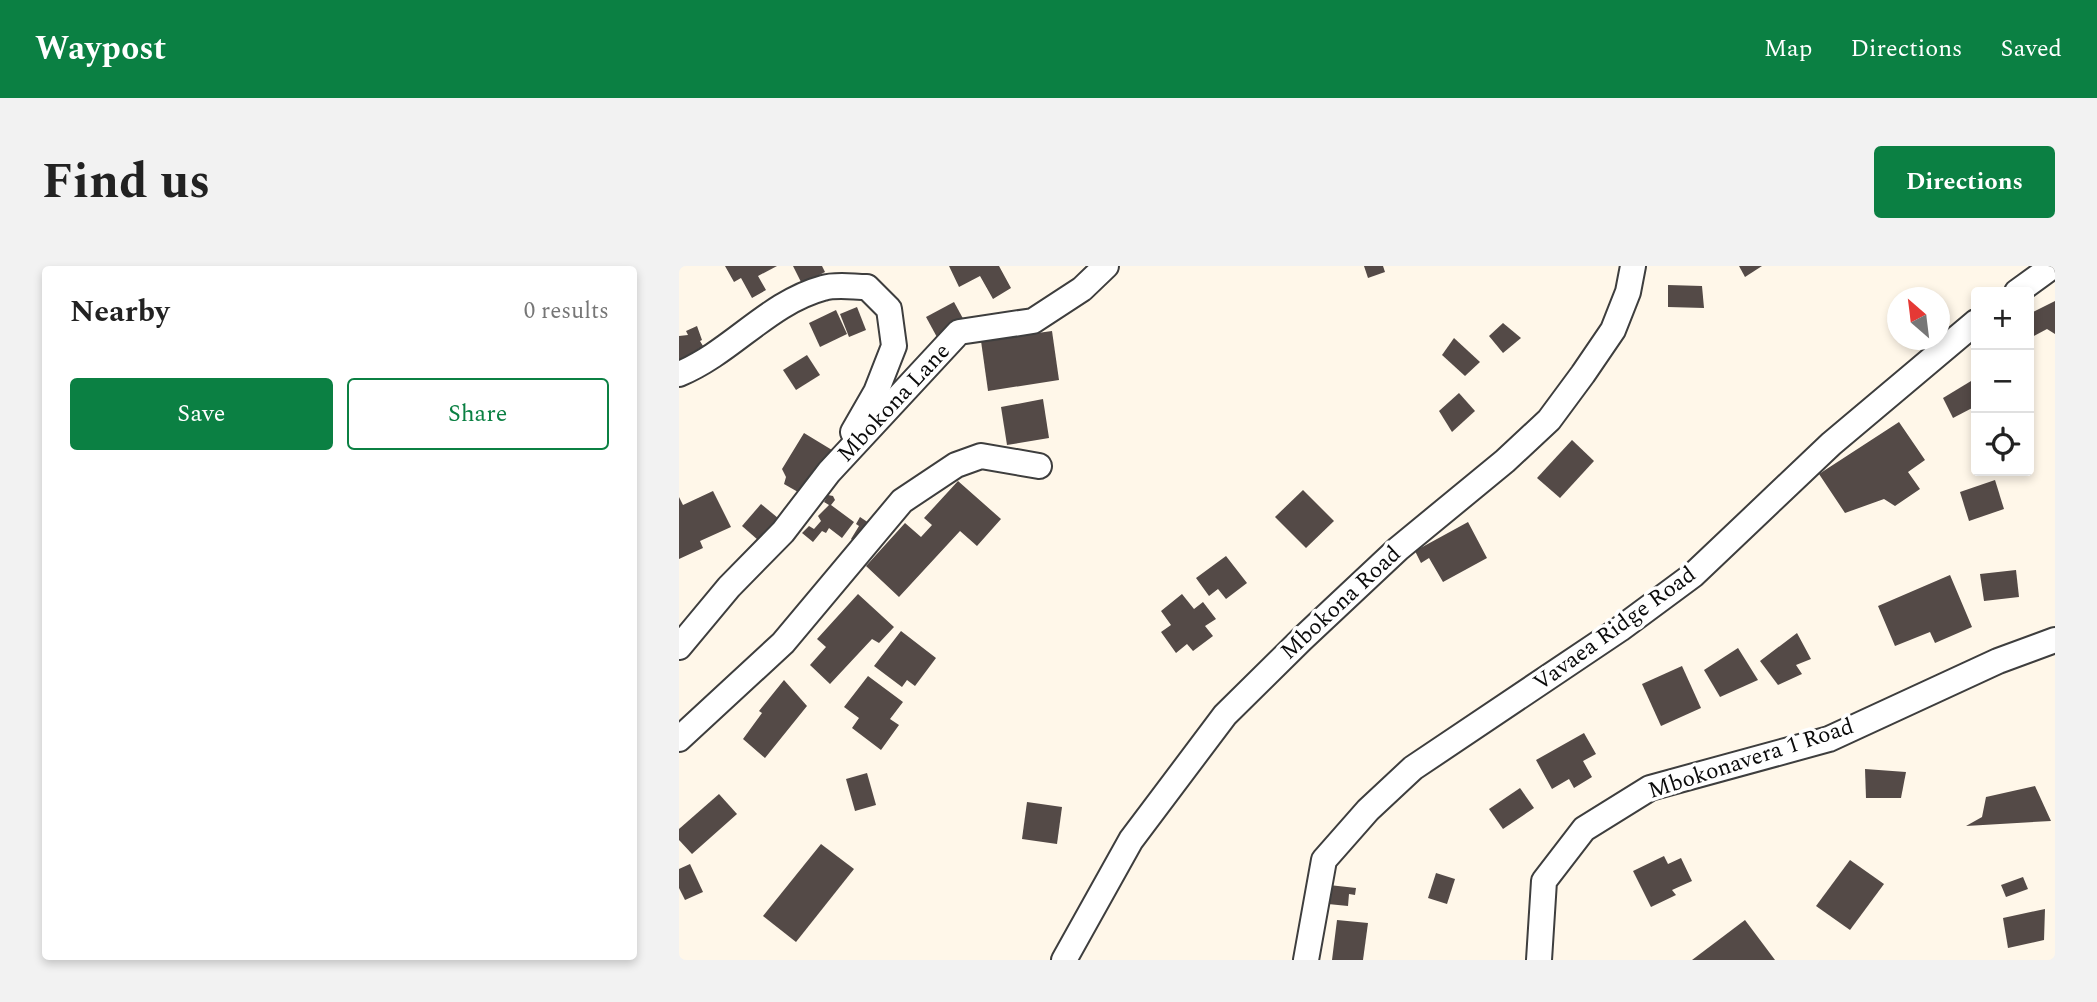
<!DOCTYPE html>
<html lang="en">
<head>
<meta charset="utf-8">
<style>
	:root { --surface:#fff; --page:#f2f2f2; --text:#222; --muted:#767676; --line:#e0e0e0; --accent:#0b8043 }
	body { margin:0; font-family:Spectral,serif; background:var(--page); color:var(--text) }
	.controls { position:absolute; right:21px; top:21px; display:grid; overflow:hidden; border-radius:7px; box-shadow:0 4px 10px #0003 }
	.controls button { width:63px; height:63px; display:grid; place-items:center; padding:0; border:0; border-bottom:2px solid var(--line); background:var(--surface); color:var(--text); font:35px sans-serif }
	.compass { position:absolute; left:1208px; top:21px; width:63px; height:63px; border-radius:50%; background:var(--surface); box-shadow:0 4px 10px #0003; rotate:332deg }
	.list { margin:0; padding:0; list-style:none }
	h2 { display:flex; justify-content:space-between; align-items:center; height:91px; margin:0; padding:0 28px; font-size:30px }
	h2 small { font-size:23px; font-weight:400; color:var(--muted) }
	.actions { display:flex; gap:14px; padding:21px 28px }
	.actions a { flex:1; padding:16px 0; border:2px solid var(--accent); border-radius:7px; text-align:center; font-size:24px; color:var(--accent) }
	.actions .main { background:var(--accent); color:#fff }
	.icon { flex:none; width:38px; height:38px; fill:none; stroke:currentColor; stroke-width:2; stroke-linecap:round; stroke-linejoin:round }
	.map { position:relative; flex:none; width:1376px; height:694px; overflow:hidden; border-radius:7px }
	header { display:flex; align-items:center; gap:42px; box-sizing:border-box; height:98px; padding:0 35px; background:var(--accent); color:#fff }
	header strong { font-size:33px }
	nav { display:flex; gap:38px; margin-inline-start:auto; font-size:24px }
	.intro { display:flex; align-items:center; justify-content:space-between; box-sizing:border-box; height:168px; padding:0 42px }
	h1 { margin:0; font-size:49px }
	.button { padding:18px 32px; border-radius:7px; background:var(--accent); color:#fff; font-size:24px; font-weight:700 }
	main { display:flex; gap:42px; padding:0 42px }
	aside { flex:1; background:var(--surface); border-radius:7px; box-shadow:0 4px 10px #0003 }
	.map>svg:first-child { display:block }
</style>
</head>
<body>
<header>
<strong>Waypost</strong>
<nav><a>Map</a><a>Directions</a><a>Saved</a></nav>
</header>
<div class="intro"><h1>Find us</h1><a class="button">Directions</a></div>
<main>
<aside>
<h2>Nearby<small>0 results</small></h2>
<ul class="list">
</ul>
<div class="actions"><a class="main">Save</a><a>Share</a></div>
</aside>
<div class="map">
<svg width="1376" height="694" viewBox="0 0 1376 694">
	<rect width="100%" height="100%" fill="#fff7e9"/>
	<g fill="#544a47">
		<polygon points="46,0 98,0 79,10 87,24 73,32 62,12 55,16"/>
		<polygon points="114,0 143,0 146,6 123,18"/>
		<polygon points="270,0 320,0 332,22 314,33 301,10 280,21"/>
		<polygon points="685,0 704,0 706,6 689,12"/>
		<polygon points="1060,0 1083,0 1066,11"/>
		<polygon points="989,19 1023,20 1025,42 989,41"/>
		<polygon points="1376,35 1376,68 1368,63 1353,71 1350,66 1350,48"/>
		<polygon points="275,36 287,58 259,73 247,51"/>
		<polygon points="178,41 187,64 170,71 161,48"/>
		<polygon points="157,44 168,68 141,81 130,57"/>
		<polygon points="824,57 842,72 824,87 810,70"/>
		<polygon points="18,60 23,74 21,75 24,80 0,95 0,70 9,69 7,65"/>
		<polygon points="373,65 380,114 309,125 302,75"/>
		<polygon points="775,72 801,96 786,110 763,89"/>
		<polygon points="128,89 141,109 117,124 104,104"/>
		<polygon points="1297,112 1297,140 1274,152 1264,132"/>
		<polygon points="780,127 796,145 773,166 760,145"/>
		<polygon points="364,133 370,172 328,179 322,141"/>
		<polygon points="1220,156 1246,194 1229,206 1241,223 1216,240 1205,233 1166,247 1140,208"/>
		<polygon points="125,167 153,184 126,230 105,218 107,211 103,203"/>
		<polygon points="893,174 915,195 881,232 858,212"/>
		<polygon points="1316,214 1325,243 1290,255 1281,226"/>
		<polygon points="279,215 322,253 298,280 281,265 220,331 187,300 226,257 242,271 253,259 245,252"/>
		<polygon points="624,224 655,255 627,282 596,251"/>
		<polygon points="34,225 52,261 21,275 24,282 0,293 0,231 4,239"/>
		<polygon points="149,229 154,230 156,234 152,239 175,256 163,272 150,262 147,267 143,265 134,276 123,267 130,260 135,263 142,255 139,250 150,239 145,236"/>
		<polygon points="82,238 99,252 79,274 63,260"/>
		<polygon points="181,251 190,257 176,276 172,273 180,260 177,258"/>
		<polygon points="789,256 808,292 764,316 750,292 742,297 736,285"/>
		<polygon points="547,290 568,317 547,333 539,323 530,330 517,312"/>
		<polygon points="1337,304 1340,331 1305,335 1301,308"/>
		<polygon points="1271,309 1293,361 1256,377 1251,366 1216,380 1199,340"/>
		<polygon points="179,328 215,361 200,377 193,373 151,418 131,399 147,381 138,373"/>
		<polygon points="503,328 515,343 524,336 537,353 526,360 534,370 514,385 508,378 497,387 482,366 492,359 482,345"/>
		<polygon points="222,365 257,392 236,420 228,414 223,421 195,400"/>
		<polygon points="1118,367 1132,393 1117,399 1123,408 1099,419 1081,395"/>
		<polygon points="1059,382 1079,414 1041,431 1025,404"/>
		<polygon points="1003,400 1022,442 982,460 963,418"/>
		<polygon points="189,410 224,436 211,453 220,459 202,484 173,462 180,452 165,441"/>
		<polygon points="105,414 128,440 86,492 64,473 83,447 80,445"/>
		<polygon points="905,467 917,488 904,495 913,511 895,522 890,513 873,523 857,494"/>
		<polygon points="1186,503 1227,506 1222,532 1187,532"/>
		<polygon points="188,507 197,539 176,545 167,513"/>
		<polygon points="1356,520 1372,555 1287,560 1303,551 1307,531"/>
		<polygon points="841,522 855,542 824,563 810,543"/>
		<polygon points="40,528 58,548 13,588 0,574 0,563"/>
		<polygon points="348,536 383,541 378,578 343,573"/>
		<polygon points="142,578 175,603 117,676 84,650"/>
		<polygon points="985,590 989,598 1002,592 1013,615 993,624 997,629 972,641 954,605"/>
		<polygon points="1171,594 1205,618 1171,664 1137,640"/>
		<polygon points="11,598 24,626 6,634 0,622 0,603"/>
		<polygon points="757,607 776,613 768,638 749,632"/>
		<polygon points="1344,611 1349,623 1327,631 1322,619"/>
		<polygon points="650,619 677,622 676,629 670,628 669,640 649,638"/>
		<polygon points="1366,643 1365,674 1329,682 1324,652"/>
		<polygon points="658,654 689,657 684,694 653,694"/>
		<polygon points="1066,654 1096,694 1013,694"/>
	</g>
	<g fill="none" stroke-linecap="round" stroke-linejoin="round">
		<defs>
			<g id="minor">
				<polyline points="1338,26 1374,0"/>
				<path d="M0 108C53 86 89 37 144 22 157 18 174 21 188 21L210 43 215 80 197 126 174 166"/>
				<polyline points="0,381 50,321 104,266 150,206 280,66 354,55 403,23 427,0"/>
				<polyline points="0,473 104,377 223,235 277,199 302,190 360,200"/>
				<polyline points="385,694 452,574 546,449 623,373 719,283 826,195 870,154 904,108 934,64 949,26 954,0"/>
				<polyline points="627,694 645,594 689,544 734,502 941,363 1014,309 1152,178 1297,56"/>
				<polyline points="860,694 865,615 905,563 971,522 1150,473 1319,395 1376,374"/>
			</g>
		</defs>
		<use href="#minor" stroke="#3e3e3e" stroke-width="28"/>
		<use href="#minor" stroke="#fff" stroke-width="24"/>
	</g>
	<g text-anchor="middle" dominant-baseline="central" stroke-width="7" stroke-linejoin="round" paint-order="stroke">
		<g font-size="23" fill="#0b0b0b" stroke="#fff">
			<text transform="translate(215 137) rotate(-47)">Mbokona Lane</text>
			<text transform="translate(662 337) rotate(-43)">Mbokona Road</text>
			<text transform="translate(936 363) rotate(-36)">Vavaea Ridge Road</text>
			<text transform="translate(1072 493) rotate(-18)">Mbokonavera 1 Road</text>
		</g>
	</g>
</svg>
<div class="controls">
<button>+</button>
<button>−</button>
<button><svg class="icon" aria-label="locate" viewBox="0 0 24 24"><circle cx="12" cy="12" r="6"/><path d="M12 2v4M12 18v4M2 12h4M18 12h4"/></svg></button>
</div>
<svg class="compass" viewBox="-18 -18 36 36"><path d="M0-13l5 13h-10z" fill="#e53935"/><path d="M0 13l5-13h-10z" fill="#767676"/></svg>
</div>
</main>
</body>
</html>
